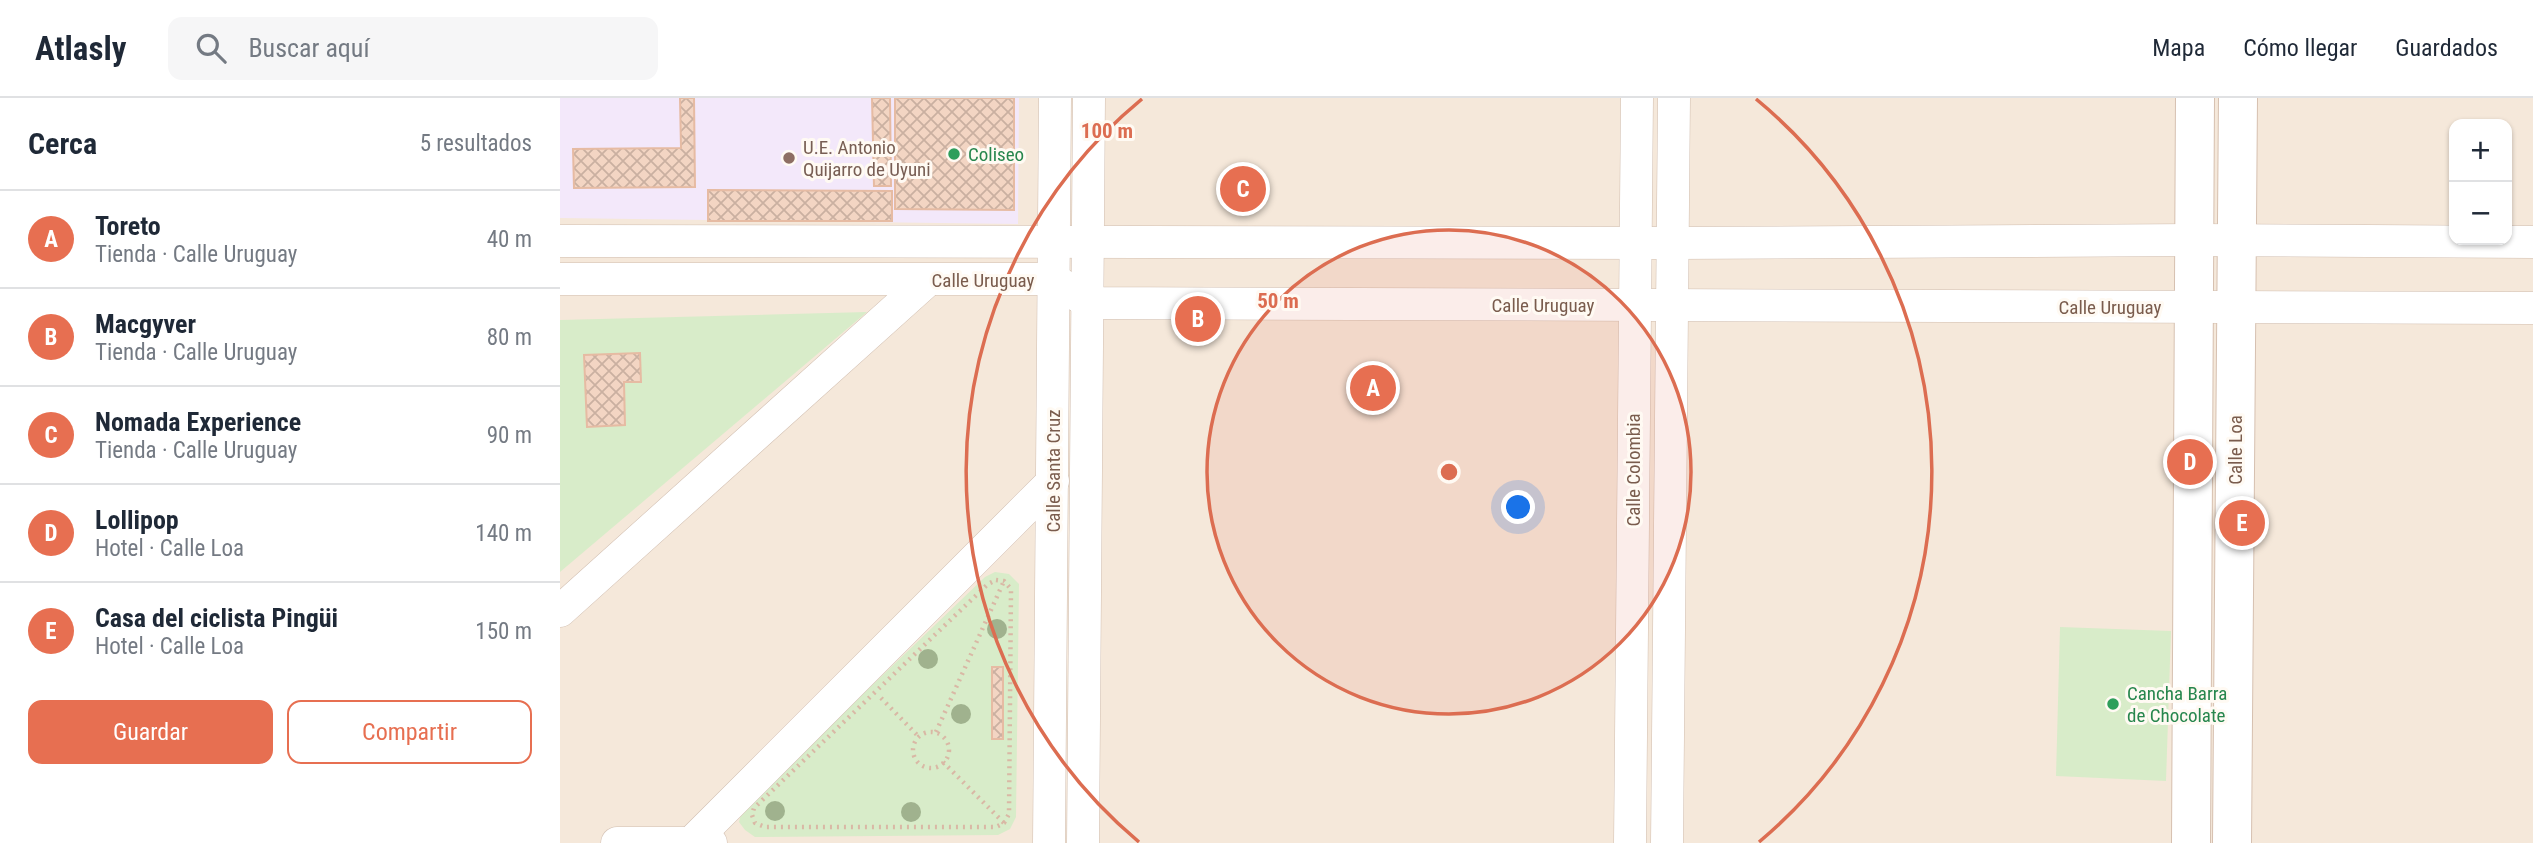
<!DOCTYPE html>
<html lang="es">
<head>
<meta charset="utf-8">
<style>
	:root { --surface:#fff; --page:#f6f6f7; --text:#1f2937; --muted:#747a83; --line:#e0e1e3; --accent:#e76f51 }
	body { margin:0; font-family:"Roboto Condensed",sans-serif; background:var(--page); color:var(--text) }
	.controls { position:absolute; right:21px; top:21px; display:grid; overflow:hidden; border-radius:14px; box-shadow:0 2px 5px #0004 }
	.controls button { width:63px; height:63px; display:grid; place-items:center; padding:0; border:0; border-bottom:2px solid var(--line); background:var(--surface); color:var(--text); font:35px sans-serif }
	.you { position:absolute; left:959px; top:410px; width:24px; height:24px; margin:-18px; border:5px solid #fff; border-radius:50%; background:#1a73e8; box-shadow:0 0 0 10px #1a73e833 }
	.badge { display:grid; place-items:center; width:46px; height:46px; border-radius:50%; background:var(--accent); color:#fff; font-size:23px; font-weight:700 }
	.pin { position:absolute; translate:-50% -50%; border:4px solid #fff; box-shadow:0 2px 7px #0006 }
	.list { margin:0; padding:0; list-style:none }
	h2 { display:flex; justify-content:space-between; align-items:center; height:91px; margin:0; padding:0 28px; font-size:30px }
	h2 small { font-size:23px; font-weight:400; color:var(--muted) }
	.list li { display:grid; grid-template-columns:46px 1fr auto; gap:21px; align-items:center; box-sizing:border-box; height:98px; padding:0 28px; border-top:2px solid var(--line) }
	.list b { display:block; font-size:26px; white-space:nowrap }
	.list p { margin:0; font-size:23px; white-space:nowrap; color:var(--muted) }
	.list em { font-size:23px; font-style:normal; color:var(--muted) }
	.actions { display:flex; gap:14px; padding:21px 28px }
	.actions a { flex:1; padding:16px 0; border:2px solid var(--accent); border-radius:14px; text-align:center; font-size:24px; color:var(--accent) }
	.actions .main { background:var(--accent); color:#fff }
	.icon { flex:none; width:38px; height:38px; fill:none; stroke:currentColor; stroke-width:2; stroke-linecap:round; stroke-linejoin:round }
	.map { position:relative; flex:none; width:1973px; height:745px; overflow:hidden }
	header { display:flex; align-items:center; gap:42px; box-sizing:border-box; height:98px; padding:0 35px; background:var(--surface); border-bottom:2px solid var(--line) }
	header strong { font-size:33px }
	nav { display:flex; gap:38px; margin-inline-start:auto; font-size:24px }
	.search { width:490px; height:63px; background:var(--page); display:flex; align-items:center; gap:18px; box-sizing:border-box; padding:0 24px; border-radius:14px; color:var(--muted); font-size:26px }
	main { display:flex }
	aside { flex:1; background:var(--surface) }
	.map>svg:first-child { display:block }
</style>
</head>
<body>
<header>
<strong>Atlasly</strong>
<div class="search"><svg class="icon" aria-label="search" viewBox="0 0 24 24"><circle cx="10" cy="10" r="6"/><path d="M15 15l6 6"/></svg>Buscar aquí</div>
<nav><a>Mapa</a><a>Cómo llegar</a><a>Guardados</a></nav>
</header>
<main>
<aside>
<h2>Cerca<small>5 resultados</small></h2>
<ul class="list">
<li><span class="badge">A</span><div><b>Toreto</b><p>Tienda · Calle Uruguay</p></div><em>40 m</em></li>
<li><span class="badge">B</span><div><b>Macgyver</b><p>Tienda · Calle Uruguay</p></div><em>80 m</em></li>
<li><span class="badge">C</span><div><b>Nomada Experience</b><p>Tienda · Calle Uruguay</p></div><em>90 m</em></li>
<li><span class="badge">D</span><div><b>Lollipop</b><p>Hotel · Calle Loa</p></div><em>140 m</em></li>
<li><span class="badge">E</span><div><b>Casa del ciclista Pingüi</b><p>Hotel · Calle Loa</p></div><em>150 m</em></li>
</ul>
<div class="actions"><a class="main">Guardar</a><a>Compartir</a></div>
</aside>
<div class="map">
<svg width="1973" height="745" viewBox="0 0 1973 745">
	<defs>
		<pattern id="building-cross-hatch" width="8" height="8" patternUnits="userSpaceOnUse" patternTransform="scale(1.75)"><rect width="8" height="8" fill="#f3d5c3"/><path d="M0 0l8 8M0 8l8-8" fill="none" stroke="#cab0a1"/></pattern>
	</defs>
	<rect width="100%" height="100%" fill="#fdf6ec"/>
	<path fill="#f5e8da" fill-rule="evenodd" d="M0 0H1973V745H0ZM1894 26H1947V142H1894Z"/>
	<polygon fill="#f3e8fa" points="0,0 459,0 458,126 0,120"/>
	<g fill="#d8ecc9">
		<polygon points="307,214 0,474 0,222"/>
		<polygon points="435,474 449,476 459,486 456,719 450,731 438,737 195,739 185,732 179,724 182,712 425,479"/>
		<polygon points="1500,529 1611,533 1606,683 1496,678"/>
	</g>
	<g fill="url(#building-cross-hatch)" stroke="#e6bba3" stroke-width="2">
		<polygon points="120,0 134,0 135,89 14,90 13,51 121,50"/>
		<polygon points="312,0 330,0 331,88 314,88"/>
		<polygon points="335,0 454,0 454,112 335,111"/>
		<polygon points="148,92 332,93 332,123 148,123"/>
		<polygon points="80,255 81,284 64,284 65,327 27,329 24,257"/>
		<rect x="432" y="569" width="11" height="72"/>
	</g>
	<g fill="none" stroke-linecap="round" stroke-linejoin="round">
		<defs>
			<g id="minor">
				<polyline points="0,143 1112,145 1634,142 1973,144"/>
				<polyline points="0,181 494,181 528,205 1973,210"/>
				<polyline points="0,513 368,182"/>
				<polyline points="57,745 151,745"/>
				<polyline points="131,745 493,383"/>
				<polyline points="489,745 495,0"/>
				<polyline points="523,745 529,0"/>
				<polyline points="1070,745 1077,0"/>
				<polyline points="1107,745 1114,0"/>
			</g>
			<g id="secondary">
				<polyline points="1631,745 1635,0"/>
				<polyline points="1672,745 1678,0"/>
			</g>
		</defs>
		<use href="#minor" stroke="#d1beb0" stroke-width="33"/>
		<use href="#secondary" stroke="#d6c0b0" stroke-width="40"/>
		<g stroke="#d9b8a5" stroke-width="4.5" stroke-dasharray="2 5" stroke-linecap="butt">
			<polygon points="436,482 444,483 451,491 449,716 444,725 436,729 205,729 195,725 192,717 194,710 428,486"/>
			<polyline points="321,600 359,639"/>
			<circle cx="371" cy="652" r="18"/>
			<polyline points="376,634 444,483"/>
			<polyline points="383,664 444,725"/>
		</g>
		<use href="#minor" stroke="#fff" stroke-width="32"/>
		<use href="#secondary" stroke="#fff" stroke-width="38"/>
	</g>
	<g fill="#a0b28e">
		<circle cx="437" cy="531" r="10"/>
		<circle cx="368" cy="561" r="10"/>
		<circle cx="401" cy="616" r="10"/>
		<circle cx="215" cy="713" r="10"/>
		<circle cx="351" cy="714" r="10"/>
	</g>
	<circle cx="889" cy="374" r="242" fill="#dc6d51" fill-opacity=".12"/>
	<g fill="none" stroke="#dc6d51" stroke-width="3.5">
		<circle cx="889" cy="374" r="242"/>
		<path d="M579 744A483 483 0 0 1 582 1M1196 1A483 483 0 0 1 1199 744"/>
	</g>
	<g fill="#2e9e5b" stroke="#fffaf3" stroke-width="2.5">
		<circle cx="394" cy="56" r="7"/>
		<circle cx="1553" cy="606" r="7"/>
	</g>
	<circle fill="#8d6e63" stroke="#fffaf3" stroke-width="2.5" cx="229" cy="60" r="7"/>
	<g text-anchor="middle" dominant-baseline="central" stroke-width="6" stroke-linejoin="round" paint-order="stroke">
		<g font-size="19" fill="#785e54" stroke="#fffaf3" text-anchor="start">
			<text x="243" y="49">U.E. Antonio<tspan x="243" dy="22">Quijarro de Uyuni</tspan></text>
		</g>
		<g font-size="19" fill="#27864d" stroke="#fffaf3" text-anchor="start">
			<text x="408" y="56">Coliseo</text>
			<text x="1567" y="595">Cancha Barra<tspan x="1567" dy="22">de Chocolate</tspan></text>
		</g>
		<g font-size="19" fill="#7a5c4d" stroke="#fffaf3">
			<text x="423" y="182">Calle Uruguay</text>
			<text x="983" y="207">Calle Uruguay</text>
			<text x="1550" y="209">Calle Uruguay</text>
			<text transform="translate(1675 352) rotate(-90)">Calle Loa</text>
			<text transform="translate(1073 372) rotate(-90)">Calle Colombia</text>
			<text transform="translate(493 373) rotate(-90)">Calle Santa Cruz</text>
		</g>
	</g>
	<circle cx="889" cy="374" r="10" fill="#dc6d51" stroke="#fffaf3" stroke-width="3.5"/>
	<g font-size="21" text-anchor="middle" font-weight="bold" fill="#dc6d51" stroke="#fffaf3" stroke-width="6" stroke-linejoin="round" paint-order="stroke">
		<text x="547" y="40">100 m</text>
		<text x="718" y="210">50 m</text>
	</g>
</svg>
<div class="controls">
<button>+</button>
<button>−</button>
</div>
<div class="you"></div>
<div class="pin badge" style="left:813px;top:290px">A</div>
<div class="pin badge" style="left:638px;top:221px">B</div>
<div class="pin badge" style="left:683px;top:91px">C</div>
<div class="pin badge" style="left:1630px;top:364px">D</div>
<div class="pin badge" style="left:1682px;top:425px">E</div>
</div>
</main>
</body>
</html>
